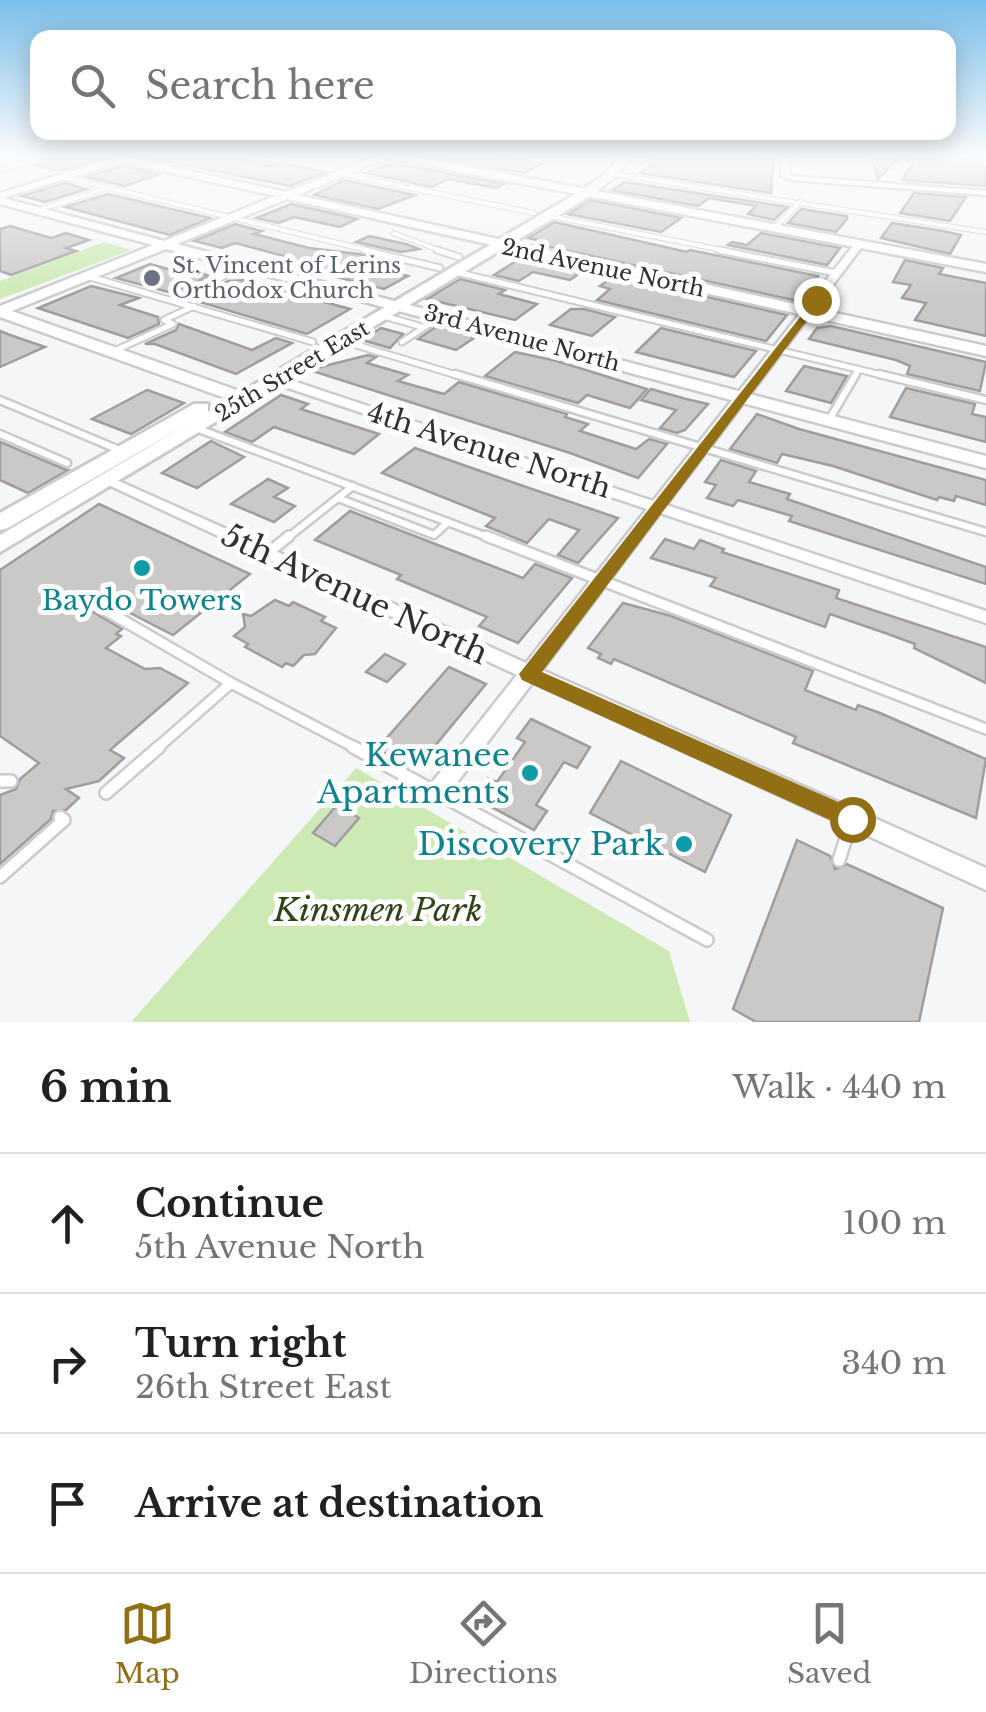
<!DOCTYPE html>
<html lang="en">
<head>
<meta charset="utf-8">
<style>
	:root { --surface:#fff; --page:#f6f6f6; --text:#202124; --muted:#757577; --line:#e0e0e0; --accent:#926e15 }
	body { margin:0; font-family:"Libre Baskerville",serif; background:var(--page); color:var(--text) }
	.stop { position:absolute; width:30px; height:30px; margin:-22px; border:8px solid #926e15; border-radius:50%; background:#fff }
	.stop.end { background:#926e15; border-color:#fff; box-shadow:0 2px 10px #0008 }
	.list { margin:0; padding:0; list-style:none }
	h2 { display:flex; justify-content:space-between; align-items:center; height:130px; margin:0; padding:0 40px; font-size:42px }
	h2 small { font-size:32px; font-weight:400; color:var(--muted) }
	.list li { display:grid; grid-template-columns:65px 1fr auto; gap:30px; align-items:center; box-sizing:border-box; height:140px; padding:0 40px; border-top:2px solid var(--line) }
	.list b { display:block; font-size:38px; white-space:nowrap }
	.list p { margin:0; font-size:32px; white-space:nowrap; color:var(--muted) }
	.list em { font-size:32px; font-style:normal; color:var(--muted) }
	.icon { flex:none; width:55px; height:55px; fill:none; stroke:currentColor; stroke-width:2; stroke-linecap:round; stroke-linejoin:round }
	.map { position:relative; flex:none; width:986px; height:1022px; overflow:hidden }
	.search { position:absolute; background:var(--surface); box-shadow:0 5px 25px #0003; left:30px; right:30px; top:30px; height:110px; display:flex; align-items:center; gap:25px; box-sizing:border-box; padding:0 35px; border-radius:20px; color:var(--muted); font-size:38px }
	.sheet { height:550px; background:var(--surface) }
	nav { display:flex; justify-content:space-around; align-items:center; box-sizing:border-box; height:140px; border-top:2px solid var(--line); background:var(--surface); font-size:28px; color:var(--muted) }
	nav a { display:grid; justify-items:center; gap:5px }
	nav .on { color:var(--accent) }
	.map>svg:first-child { display:block }
</style>
</head>
<body>
<div class="map">
<svg width="986" height="1022" viewBox="0 0 986 1022">
	<rect width="100%" height="100%" fill="#f5f6f8"/>
	<g fill="#cdeab5">
		<polygon points="104,242 132,250 0,299 0,281"/>
		<polygon points="356,768 669,951 690,1022 131,1022"/>
	</g>
	<g fill="#cbc8c8" stroke="#a19d9d" stroke-width="2.5">
		<polygon points="57,155 96,155 99,159 60,171 35,165"/>
		<polygon points="153,155 240,155 244,160 269,166 279,163 326,172 290,186 146,157"/>
		<polygon points="427,155 498,155 542,164 524,173"/>
		<polygon points="656,155 749,155 773,160 771,193 640,173 653,164"/>
		<polygon points="871,155 977,155 986,169 986,186 902,180 913,164 902,155 878,179"/>
		<polygon points="392,163 504,184 496,188 448,179 432,187 366,173"/>
		<polygon points="122,166 159,174 125,186 86,177"/>
		<polygon points="344,180 415,195 378,209 314,195"/>
		<polygon points="625,182 788,207 774,220 748,214 756,206 709,198 698,206 612,190"/>
		<polygon points="65,183 87,189 45,202 22,196"/>
		<polygon points="914,193 966,197 950,221 900,213"/>
		<polygon points="108,194 210,218 170,235 65,207"/>
		<polygon points="590,200 591,200 681,218 661,232 568,214"/>
		<polygon points="291,204 357,219 340,227 294,217 279,223 256,218"/>
		<polygon points="801,209 847,216 847,219 836,232 788,223"/>
		<polygon points="554,222 687,252 690,250 818,276 798,301 541,245 546,242 528,238"/>
		<polygon points="892,223 943,231 961,235 950,254 881,238"/>
		<polygon points="235,224 262,231 254,234 309,248 359,254 372,258 354,262 408,276 384,289 273,261 284,256 235,243 222,248 194,241"/>
		<polygon points="10,226 51,238 66,233 89,240 66,248 76,251 11,275 0,271 0,229"/>
		<polygon points="761,233 840,248 827,265 728,245 732,242 747,245"/>
		<polygon points="369,236 406,244 419,249 401,252 356,242"/>
		<polygon points="524,256 584,270 570,280 533,272 519,281 494,275"/>
		<polygon points="905,260 943,268 939,274 986,283 986,336 915,320 926,303 902,298 911,285 893,282"/>
		<polygon points="150,264 182,273 190,270 210,276 172,293 116,278"/>
		<polygon points="601,273 787,315 766,341 597,300 610,289 600,286 607,281"/>
		<polygon points="460,279 505,290 499,294 537,304 515,320 427,299"/>
		<polygon points="247,280 295,294 350,309 307,334 190,299 228,281"/>
		<polygon points="91,286 139,298 120,305 158,317 159,324 128,338 38,308"/>
		<polygon points="571,309 584,309 615,317 592,336 550,325"/>
		<polygon points="179,324 252,350 276,338 292,343 236,374 155,344 145,344 176,330"/>
		<polygon points="437,326 469,335 474,338 456,350 418,339"/>
		<polygon points="831,326 986,362 980,391 907,374 910,366 896,360 809,339 817,328"/>
		<polygon points="381,328 403,334 390,348 362,340"/>
		<polygon points="661,328 756,351 734,377 636,352"/>
		<polygon points="0,331 10,335 45,347 0,367"/>
		<polygon points="515,352 557,361 647,389 630,408 587,395 578,403 485,376"/>
		<polygon points="368,355 376,357 367,363 408,375 398,381 444,394 459,382 567,414 565,417 588,424 580,431 636,449 649,439 667,444 638,478 570,453 309,370"/>
		<polygon points="804,366 847,376 831,403 786,391"/>
		<polygon points="906,388 975,404 972,414 986,417 986,442 890,417"/>
		<polygon points="651,389 686,399 708,404 685,430 677,433 660,428 676,410 641,400"/>
		<polygon points="147,390 184,403 131,434 92,419"/>
		<polygon points="281,395 308,404 301,409 379,434 354,454 274,427 252,442 225,432"/>
		<polygon points="757,414 799,429 986,480 986,505 956,496 954,501 939,497 937,500 833,466 782,454 777,463 730,449"/>
		<polygon points="211,441 244,457 197,488 162,473"/>
		<polygon points="0,442 64,469 68,470 28,493 0,480"/>
		<polygon points="415,448 529,488 618,518 578,563 558,555 579,530 549,519 527,543 486,526 495,518 382,473"/>
		<polygon points="721,460 756,471 749,482 790,494 787,499 986,567 986,584 789,521 792,516 738,500 733,506 707,498 716,485 705,482"/>
		<polygon points="268,479 288,488 274,497 295,506 274,522 231,504"/>
		<polygon points="99,504 250,574 173,635 97,596 87,598 88,609 122,629 116,634 121,636 106,648 145,669 160,668 188,683 110,750 124,758 99,781 66,789 79,798 66,810 53,811 51,819 0,864 0,795 16,789 20,779 39,763 0,736 0,570"/>
		<polygon points="350,511 523,578 535,564 572,578 518,643 479,626 487,617 397,579 401,575 315,540"/>
		<polygon points="665,539 694,549 700,540 724,549 722,552 839,590 836,598 986,647 986,683 914,648 915,644 888,634 830,614 825,627 710,586 716,578 651,558"/>
		<polygon points="275,600 289,606 293,602 325,617 321,621 336,628 315,654 304,655 293,666 286,663 282,667 245,647 248,644 234,636 245,627 243,614 251,616"/>
		<polygon points="623,603 671,616 813,671 805,690 856,710 858,705 880,713 986,759 976,818 793,743 796,737 614,659 611,664 598,658 601,654 588,648"/>
		<polygon points="385,654 405,664 387,682 366,672"/>
		<polygon points="449,667 486,684 416,769 377,749"/>
		<polygon points="531,719 590,747 577,768 564,762 536,805 547,811 534,830 473,797 488,778 497,782 525,742 517,738"/>
		<polygon points="621,761 731,815 705,872 590,813"/>
		<polygon points="337,805 359,818 335,846 313,833"/>
		<polygon points="797,840 830,856 835,869 847,864 943,908 919,1022 756,1022 733,1009"/>
	</g>
	<g fill="none" stroke-linecap="round" stroke-linejoin="round">
		<defs>
			<g id="lane-far4">
				<polyline points="246,155 270,160 284,155"/>
				<polyline points="0,170 51,155"/>
				<polyline points="341,174 534,213"/>
				<polyline points="612,174 986,232"/>
				<polyline points="63,177 375,252"/>
				<polyline points="35,211 107,188"/>
				<polyline points="550,216 732,252"/>
				<polyline points="775,228 801,201"/>
				<polyline points="393,233 444,252"/>
			</g>
			<g id="lane-far3">
				<polyline points="364,250 440,268"/>
				<polyline points="437,250 459,257"/>
				<polyline points="719,250 836,273"/>
				<polyline points="456,272 890,377"/>
				<polyline points="87,276 313,342"/>
				<polyline points="173,300 245,266"/>
				<polyline points="384,316 422,327"/>
				<polyline points="343,341 463,377"/>
				<polyline points="402,342 441,316"/>
				<polyline points="112,352 173,324 164,320 194,306"/>
				<polyline points="854,377 858,370"/>
			</g>
			<g id="lane-far2">
				<polyline points="455,374 986,532"/>
				<polyline points="879,374 986,400"/>
				<polyline points="0,400 124,452"/>
				<polyline points="829,420 856,374"/>
				<polyline points="196,428 493,539"/>
				<polyline points="0,434 67,463"/>
				<polyline points="338,498 434,535 448,522"/>
				<polyline points="286,539 353,486"/>
			</g>
			<g id="lane-far1">
				<polyline points="486,536 986,729"/>
				<polyline points="268,553 289,536"/>
				<polyline points="93,603 231,683 358,749"/>
				<polyline points="156,749 231,683"/>
			</g>
			<g id="lane">
				<polyline points="353,747 707,940"/>
				<polyline points="0,781 11,781"/>
				<polyline points="106,793 159,747"/>
				<polyline points="839,860 852,819"/>
				<polyline points="0,877 64,820 60,817"/>
			</g>
			<g id="street">
				<polygon points="786,157 790,159 789,175 792,176 986,191 986,195 792,180 781,176 782,159"/>
				<polygon points="856,242 864,244 666,505 986,611 986,623 660,513 542,670 986,868 986,890 533,682 446,797 438,800 430,797 427,791 430,785 517,675 100,481 102,478 112,478 526,663 647,509 273,383 273,377 281,377 653,501"/>
			</g>
			<path id="secondary" d="M100 155H118L286 192 378 155H405L986 264V272L388 158 298 195 986 346V356L287 199 177 244 986 456V468L166 249 12 311 251 395V403H239L0 317V306L153 245 0 204V193L111 159ZM122 162 275 196 164 241 3 198Z"/>
			<polygon id="primary" points="621,155 632,155 616,176 592,195 0,552 0,535 196,419 8,528 0,530 0,513 194,404 208,404 208,412 584,189 608,172"/>
		</defs>
		<use href="#lane-far4" stroke="#cbcbce" stroke-width="6"/>
		<use href="#lane-far3" stroke="#cbcbce" stroke-width="9"/>
		<use href="#lane-far2" stroke="#cbcbce" stroke-width="11"/>
		<use href="#lane-far1" stroke="#cbcbce" stroke-width="14"/>
		<use href="#lane" stroke="#cbcbce" stroke-width="16"/>
		<use href="#street" stroke="#cbcbce" stroke-width="5"/>
		<use href="#secondary" stroke="#cbcbce" stroke-width="5"/>
		<use href="#primary" stroke="#cbcbce" stroke-width="6"/>
		<use href="#lane-far4" stroke="#fff" stroke-width="4"/>
		<use href="#lane-far3" stroke="#fff" stroke-width="5"/>
		<use href="#lane-far2" stroke="#fff" stroke-width="6"/>
		<use href="#lane-far1" stroke="#fff" stroke-width="9"/>
		<use href="#lane" stroke="#fff" stroke-width="11"/>
		<use href="#street" fill="#fff" fill-rule="evenodd"/>
		<use href="#secondary" fill="#fff" fill-rule="evenodd"/>
		<use href="#primary" fill="#fff" fill-rule="evenodd"/>
	</g>
	<linearGradient id="sky" x2="0" y2="1"><stop stop-color="#7abeea"/><stop offset="0.52" stop-color="#fafbfc"/><stop offset="1" stop-color="#fafbfc" stop-opacity="0"/></linearGradient>
	<rect width="986" height="298" fill="url(#sky)"/>
	<polygon fill="#926e15" points="816,297 820,303 542,672 861,812 864,819 861,827 852,830 522,680 519,674"/>
	<circle fill="#6b7280" stroke="#fff" stroke-width="4" cx="152" cy="278" r="10"/>
	<g fill="#0f9aa8" stroke="#fff" stroke-width="4">
		<circle cx="142" cy="568" r="10"/>
		<circle cx="530" cy="773" r="10"/>
		<circle cx="684" cy="844" r="10"/>
	</g>
	<g text-anchor="middle" dominant-baseline="central" stroke-width="10" stroke-linejoin="round" paint-order="stroke">
		<g font-size="22" fill="#5b616d" stroke="#fff" text-anchor="start">
			<text x="172" y="265">St. Vincent of Lerins<tspan x="172" dy="25">Orthodox Church</tspan></text>
		</g>
		<g font-size="22" fill="#303031" stroke="#fff">
			<text transform="translate(603 268) rotate(12)">2nd Avenue North</text>
			<text transform="translate(522 338) rotate(15)">3rd Avenue North</text>
			<text transform="translate(292 371) rotate(-31)">25th Street East</text>
		</g>
		<g font-size="28" fill="#303031" stroke="#fff">
			<text transform="translate(489 450) rotate(18)">4th Avenue North</text>
		</g>
		<g font-size="28" fill="#0d838f" stroke="#fff">
			<text x="142" y="600">Baydo Towers</text>
		</g>
		<g font-size="32" fill="#303031" stroke="#fff">
			<text transform="translate(355 594) rotate(25)">5th Avenue North</text>
		</g>
		<g font-size="32" fill="#0d838f" stroke="#fff" text-anchor="end">
			<text x="510" y="755">Kewanee<tspan x="510" dy="37">Apartments</tspan></text>
			<text x="664" y="844">Discovery Park</text>
		</g>
		<g font-size="32" font-style="italic" fill="#2e4416" stroke="#fff">
			<text x="378" y="910">Kinsmen Park</text>
		</g>
	</g>
</svg>
<div class="stop" style="left:852px;top:819px"></div>
<div class="stop end" style="left:816px;top:300px"></div>
<div class="search"><svg class="icon" aria-label="search" viewBox="0 0 24 24"><circle cx="10" cy="10" r="6"/><path d="M15 15l6 6"/></svg>Search here</div>
</div>
<section class="sheet">
<h2>6 min<small>Walk · 440 m</small></h2>
<ul class="list">
<li><svg class="icon" aria-label="ahead" viewBox="0 0 24 24"><path d="M12 20V5M6 11l6-6 6 6"/></svg><div><b>Continue</b><p>5th Avenue North</p></div><em>100 m</em></li>
<li><svg class="icon" aria-label="right" viewBox="0 0 24 24"><path d="M7 20v-9h11M14 6l5 5-5 5"/></svg><div><b>Turn right</b><p>26th Street East</p></div><em>340 m</em></li>
<li><svg class="icon" aria-label="arrive" viewBox="0 0 24 24"><path d="M6 21V4h12l-3 4 3 4H6"/></svg><div><b>Arrive at destination</b></div></li>
</ul>
</section>
<nav>
<a class="on"><svg class="icon" aria-label="map" viewBox="0 0 24 24"><path d="M3 6l6-2 6 2 6-2v14l-6 2-6-2-6 2zM9 4v14M15 6v14"/></svg>Map</a>
<a><svg class="icon" aria-label="directions" viewBox="0 0 24 24"><path d="M12 3l9 9-9 9-9-9zM9 14v-3h6M13 9l2 2-2 2"/></svg>Directions</a>
<a><svg class="icon" aria-label="saved" viewBox="0 0 24 24"><path d="M7 4h10v16l-5-4-5 4z"/></svg>Saved</a>
</nav>
</body>
</html>
